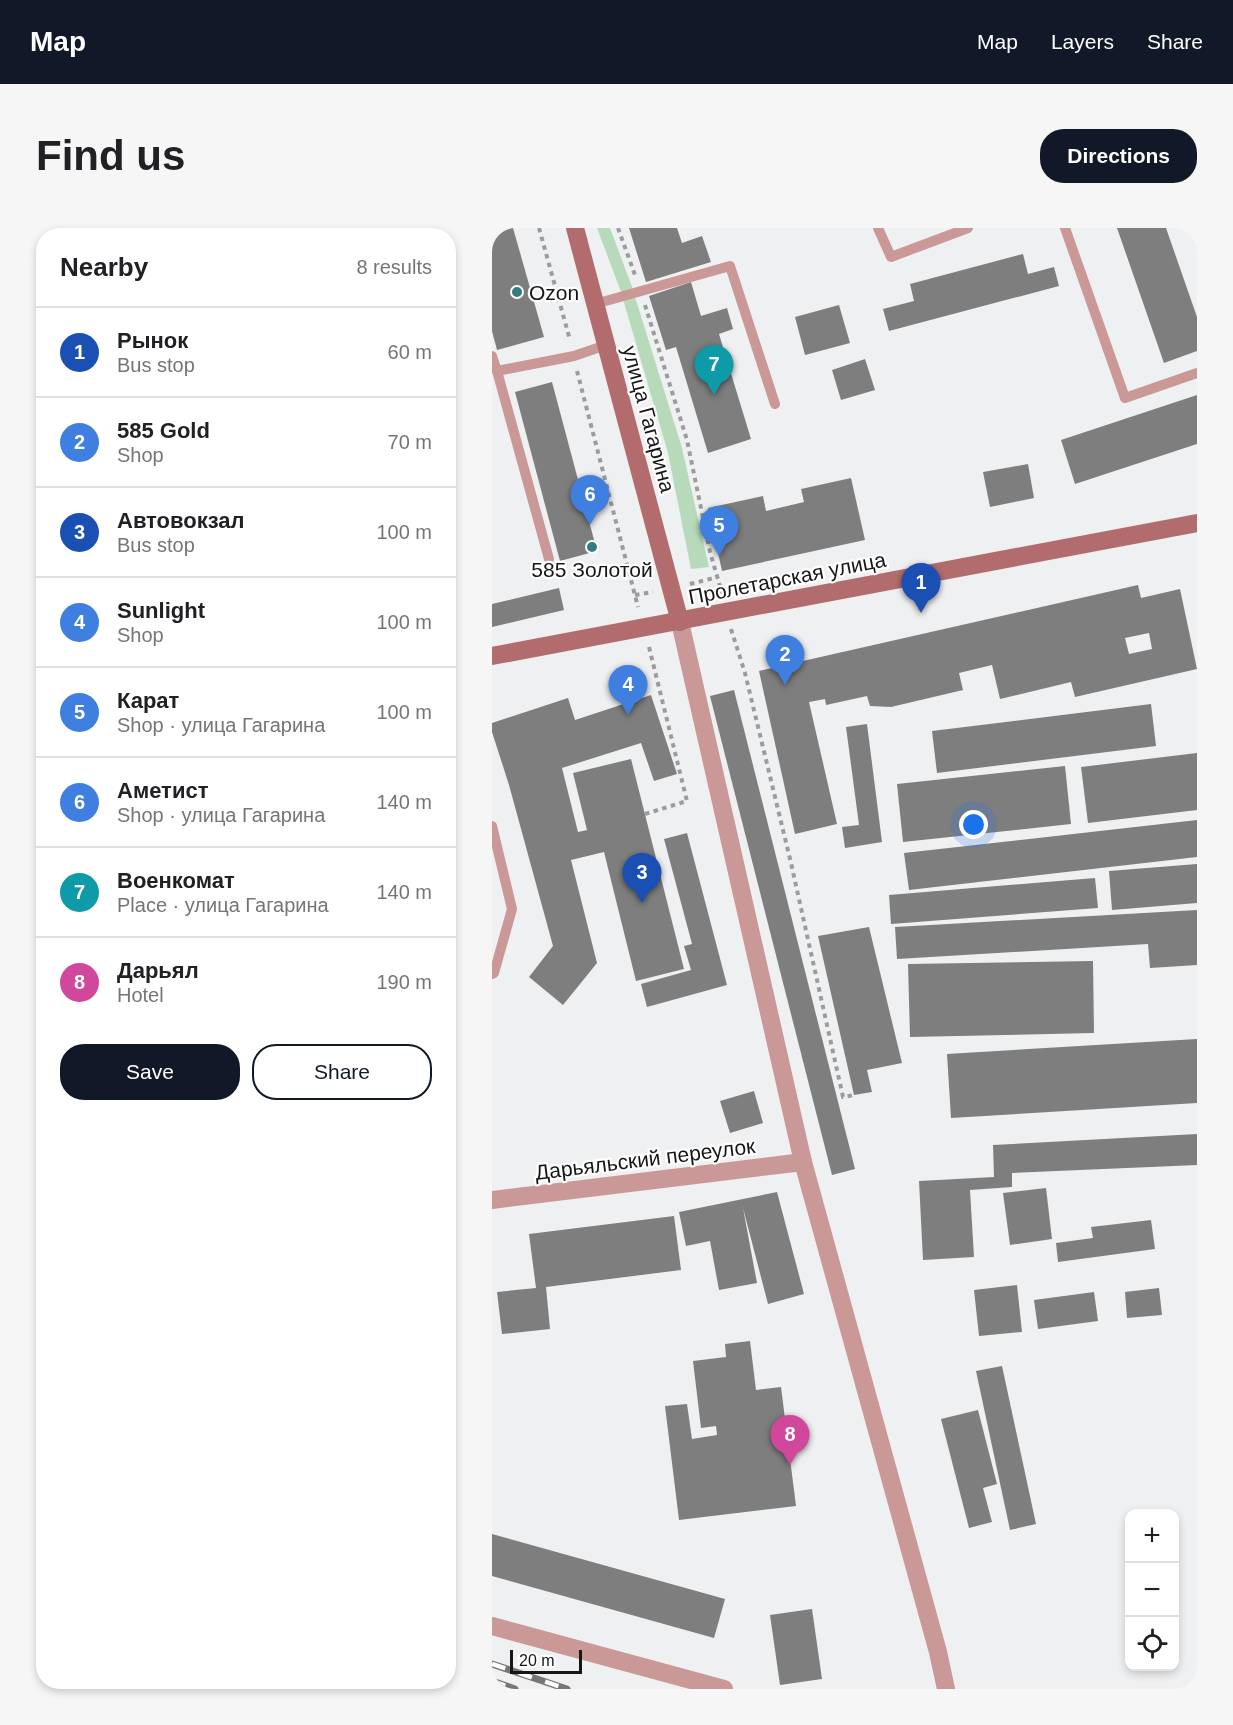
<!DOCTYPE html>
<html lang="en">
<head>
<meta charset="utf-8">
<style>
	:root { --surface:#fff; --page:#f6f6f6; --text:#202124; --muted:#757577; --line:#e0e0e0; --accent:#111827 }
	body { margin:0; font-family:Arial,sans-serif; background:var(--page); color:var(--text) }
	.controls { position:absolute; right:18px; bottom:18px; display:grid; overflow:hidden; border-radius:12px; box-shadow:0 3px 9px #0003 }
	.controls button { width:54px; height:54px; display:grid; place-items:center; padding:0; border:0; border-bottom:2px solid var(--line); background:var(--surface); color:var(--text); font:30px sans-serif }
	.scale { position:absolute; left:18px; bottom:15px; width:72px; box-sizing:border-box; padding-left:6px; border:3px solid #161617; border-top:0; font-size:16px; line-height:21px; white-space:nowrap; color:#161617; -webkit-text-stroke:4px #fff; paint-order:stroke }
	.you { position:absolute; left:482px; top:597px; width:21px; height:21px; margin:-15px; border:4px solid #fff; border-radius:50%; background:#1a73e8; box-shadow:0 0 0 9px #1a73e833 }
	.badge { display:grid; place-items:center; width:39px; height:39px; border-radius:50%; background:var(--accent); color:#fff; font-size:20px; font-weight:700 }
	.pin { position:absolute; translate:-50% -50px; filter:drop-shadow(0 2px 3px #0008) }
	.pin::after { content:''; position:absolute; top:32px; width:21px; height:18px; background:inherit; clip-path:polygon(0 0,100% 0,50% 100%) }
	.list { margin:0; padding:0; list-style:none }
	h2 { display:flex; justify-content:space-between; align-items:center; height:78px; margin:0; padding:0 24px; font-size:26px }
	h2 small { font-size:20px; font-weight:400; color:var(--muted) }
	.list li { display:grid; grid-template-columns:39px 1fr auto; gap:18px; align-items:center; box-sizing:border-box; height:90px; padding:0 24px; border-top:2px solid var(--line) }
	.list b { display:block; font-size:22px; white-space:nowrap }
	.list p { margin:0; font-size:20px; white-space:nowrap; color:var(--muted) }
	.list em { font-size:20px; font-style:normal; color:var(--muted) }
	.actions { display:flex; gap:12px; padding:18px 24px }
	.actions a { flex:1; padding:14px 0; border:2px solid var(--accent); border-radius:24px; text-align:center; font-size:21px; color:var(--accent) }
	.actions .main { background:var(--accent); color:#fff }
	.icon { flex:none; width:33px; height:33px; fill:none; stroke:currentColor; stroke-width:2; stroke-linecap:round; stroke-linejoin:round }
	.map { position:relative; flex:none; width:705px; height:1461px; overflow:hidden; border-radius:24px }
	header { display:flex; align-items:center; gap:36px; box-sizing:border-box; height:84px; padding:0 30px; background:var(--accent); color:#fff }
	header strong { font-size:28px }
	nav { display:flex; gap:33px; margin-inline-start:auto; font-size:21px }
	.intro { display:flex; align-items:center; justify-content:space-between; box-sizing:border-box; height:144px; padding:0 36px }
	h1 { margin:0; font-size:42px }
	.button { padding:15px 27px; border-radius:24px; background:var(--accent); color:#fff; font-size:21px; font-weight:700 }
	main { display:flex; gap:36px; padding:0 36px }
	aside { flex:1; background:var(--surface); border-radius:24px; box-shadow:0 3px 9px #0003 }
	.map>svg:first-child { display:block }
</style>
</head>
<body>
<header>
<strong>Map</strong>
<nav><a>Map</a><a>Layers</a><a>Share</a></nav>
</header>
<div class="intro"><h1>Find us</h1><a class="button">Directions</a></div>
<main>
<aside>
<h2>Nearby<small>8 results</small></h2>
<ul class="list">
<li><span class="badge" style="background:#1a4fb4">1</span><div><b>Рынок</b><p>Bus stop</p></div><em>60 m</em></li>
<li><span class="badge" style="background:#3f7fe0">2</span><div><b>585 Gold</b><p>Shop</p></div><em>70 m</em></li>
<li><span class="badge" style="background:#1a4fb4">3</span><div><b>Автовокзал</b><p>Bus stop</p></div><em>100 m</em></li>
<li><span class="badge" style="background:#3f7fe0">4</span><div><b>Sunlight</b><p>Shop</p></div><em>100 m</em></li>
<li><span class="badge" style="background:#3f7fe0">5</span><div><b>Карат</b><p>Shop · улица Гагарина</p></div><em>100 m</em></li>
<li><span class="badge" style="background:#3f7fe0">6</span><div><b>Аметист</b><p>Shop · улица Гагарина</p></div><em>140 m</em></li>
<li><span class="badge" style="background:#0f9aa8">7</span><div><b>Военкомат</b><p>Place · улица Гагарина</p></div><em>140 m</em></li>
<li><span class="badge" style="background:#d1479c">8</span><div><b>Дарьял</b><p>Hotel</p></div><em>190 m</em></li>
</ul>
<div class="actions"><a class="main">Save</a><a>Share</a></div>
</aside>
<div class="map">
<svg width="705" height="1461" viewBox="0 0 705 1461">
	<rect width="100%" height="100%" fill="#eff0f1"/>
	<polygon fill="#b7dbba" points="105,0 118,0 139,56 190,220 217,339 199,341 176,225 128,61"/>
	<g fill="#7f7e7f" fill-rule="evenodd">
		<polygon points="0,0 21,0 52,109 5,122 0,103"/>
		<polygon points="137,0 185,0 190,15 210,8 219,34 154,54"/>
		<polygon points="625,0 674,0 705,89 705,123 672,135"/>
		<polygon points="531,26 536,46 562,39 567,58 397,103 391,81 422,73 418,56"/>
		<polygon points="199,54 209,88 235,80 241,101 227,106 259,211 216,225 184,119 174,122 157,68"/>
		<polygon points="347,77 358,115 313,127 303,89"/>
		<polygon points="373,131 383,162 349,172 340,142"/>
		<polygon points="60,154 105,323 68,333 23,164"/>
		<polygon points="705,167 705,216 583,256 569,212"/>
		<polygon points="536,236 542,270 498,279 491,244"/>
		<polygon points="359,250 373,312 230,343 216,280 271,268 274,283 312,274 309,261"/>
		<path d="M646 357 649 370 688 361 705 441 583 469 579 454 508 471 500 437 467 445 471 462 399 479 378 478 375 468 334 477 333 471 317 474 345 596 303 606 267 443ZM657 405 660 421 637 426 633 410Z"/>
		<polygon points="67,360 72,382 0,399 0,376"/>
		<polygon points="242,462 363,941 340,947 218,468"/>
		<polygon points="159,467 185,546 162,553 149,515 70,540 86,604 95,602 81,545 139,531 192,741 144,753 112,624 79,632 105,735 71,777 37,749 61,718 17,557 0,504 0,495 76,470 83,492"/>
		<polygon points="659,476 664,518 445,545 440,503"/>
		<polygon points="375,496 390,614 353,620 350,599 367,597 354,499"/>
		<polygon points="705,525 705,582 596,595 589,539"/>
		<polygon points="573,538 579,596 411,614 405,556"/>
		<polygon points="705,592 705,629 417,662 412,625"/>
		<polygon points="195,605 235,757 155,779 149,756 199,742 192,718 200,716 172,611"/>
		<polygon points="705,636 705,675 620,682 617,643"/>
		<polygon points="603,650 606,680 399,696 397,667"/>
		<polygon points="705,682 705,737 658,740 656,716 405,731 403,699"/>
		<polygon points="377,699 410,835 375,842 380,864 362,867 326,708"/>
		<polygon points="601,733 602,805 418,809 416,736"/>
		<polygon points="705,811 705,875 459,890 455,826"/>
		<polygon points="262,863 271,895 238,905 228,873"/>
		<polygon points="705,906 705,937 520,945 520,959 478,962 482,1029 431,1032 427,953 502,949 501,917"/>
		<polygon points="554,960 560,1011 518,1017 511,965"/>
		<polygon points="285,964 312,1066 276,1076 251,980 265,1055 227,1062 218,1013 194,1018 187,984"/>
		<polygon points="182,988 189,1042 54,1059 58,1101 10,1106 5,1064 44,1060 37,1006"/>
		<polygon points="659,992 663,1021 566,1034 564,1015 601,1010 599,999"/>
		<polygon points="525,1057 530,1104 487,1108 482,1062"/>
		<polygon points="667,1060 670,1087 635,1090 633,1064"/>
		<polygon points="602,1064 606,1093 546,1101 542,1072"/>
		<polygon points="258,1113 264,1162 289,1159 304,1278 187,1292 173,1178 195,1176 200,1211 225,1207 224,1198 209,1200 201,1133 234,1129 233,1116"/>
		<polygon points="510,1138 544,1296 518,1302 484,1143"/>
		<polygon points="486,1182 505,1256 491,1260 500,1294 477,1300 449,1191"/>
		<polygon points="0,1306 233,1371 222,1410 0,1348"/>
		<polygon points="320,1381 330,1451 288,1457 278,1387"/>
	</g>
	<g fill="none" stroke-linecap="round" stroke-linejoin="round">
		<g stroke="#9c9c9d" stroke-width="4" stroke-dasharray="4.5 4.5" stroke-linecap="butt">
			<polyline points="47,0 78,112"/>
			<polyline points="126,0 143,47"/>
			<polyline points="153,77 195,212 218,324 230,365"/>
			<polyline points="85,143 146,379"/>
			<polyline points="198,356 226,349"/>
			<polyline points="143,367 161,364"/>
			<polyline points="239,401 253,445 299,635 351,869 362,867"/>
			<polyline points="153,586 195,573 157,419"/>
		</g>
		<g stroke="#c99897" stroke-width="10">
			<polyline points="386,0 399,29 476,0"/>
			<polyline points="573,0 633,170 705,145"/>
			<polyline points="103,76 238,38 283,176"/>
			<polyline points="0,128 5,143 82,128 114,117"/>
			<polyline points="5,143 57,331"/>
			<polyline points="0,598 20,681 2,745 0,746"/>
		</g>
		<g stroke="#c99897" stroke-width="18">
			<polyline points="188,394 311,934 446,1424 454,1461"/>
			<polyline points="0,972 311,934"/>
			<polyline points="0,1398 232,1461"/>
		</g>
		<g stroke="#b26c6d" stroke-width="18">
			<polyline points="83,0 188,394"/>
			<polyline points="0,428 705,295"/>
		</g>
		<defs>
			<g id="rail">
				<polyline points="0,1436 75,1461"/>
				<polyline points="0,1453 23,1461"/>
			</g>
		</defs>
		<use href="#rail" stroke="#767677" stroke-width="7"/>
		<use href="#rail" stroke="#fff" stroke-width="4.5" stroke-dasharray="14" stroke-linecap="butt"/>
	</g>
	<g fill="#337c7f" stroke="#fff" stroke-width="2">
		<circle cx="25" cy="64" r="6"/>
		<circle cx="100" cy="319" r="6"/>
	</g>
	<g text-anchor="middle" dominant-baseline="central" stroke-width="4.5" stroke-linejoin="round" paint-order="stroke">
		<g font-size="21" fill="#161617" stroke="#fff" text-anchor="start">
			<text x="37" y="64">Ozon</text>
			<text x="100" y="341" text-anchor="middle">585 Золотой</text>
		</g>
		<g font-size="21" fill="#161617" stroke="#fff">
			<text transform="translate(157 191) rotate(75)">улица Гагарина</text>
			<text transform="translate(295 350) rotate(-11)">Пролетарская улица</text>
			<text transform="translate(153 931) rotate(-7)">Дарьяльский переулок</text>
		</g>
	</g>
</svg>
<div class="controls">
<button>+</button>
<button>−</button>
<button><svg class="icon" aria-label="locate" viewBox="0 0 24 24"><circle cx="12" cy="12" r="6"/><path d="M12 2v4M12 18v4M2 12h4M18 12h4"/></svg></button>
</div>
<div class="scale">20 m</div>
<div class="you"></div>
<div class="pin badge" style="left:429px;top:385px;background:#1a4fb4">1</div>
<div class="pin badge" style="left:293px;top:457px;background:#3f7fe0">2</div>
<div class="pin badge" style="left:150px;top:675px;background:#1a4fb4">3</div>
<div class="pin badge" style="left:136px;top:487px;background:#3f7fe0">4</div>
<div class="pin badge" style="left:227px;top:328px;background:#3f7fe0">5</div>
<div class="pin badge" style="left:98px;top:297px;background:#3f7fe0">6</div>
<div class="pin badge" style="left:222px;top:167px;background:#0f9aa8">7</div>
<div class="pin badge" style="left:298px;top:1237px;background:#d1479c">8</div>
</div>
</main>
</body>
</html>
